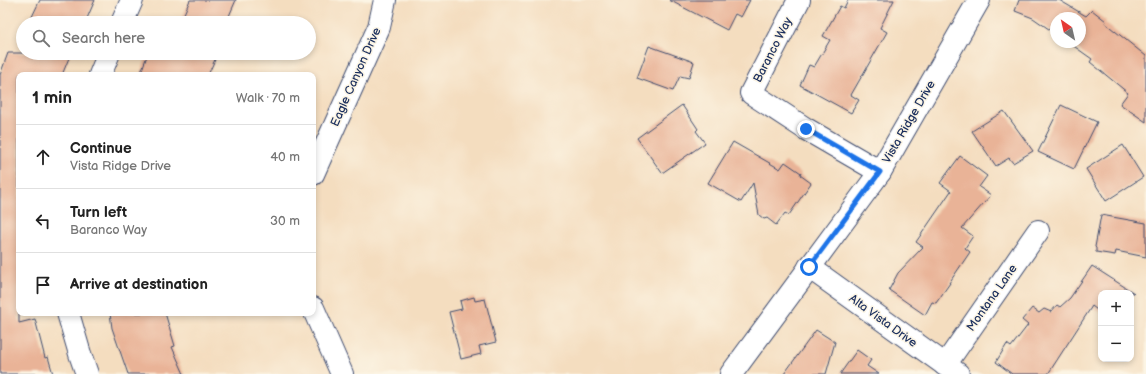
<!DOCTYPE html>
<html lang="en">
<head>
<meta charset="utf-8">
<style>
	:root { --surface:#fff; --page:#f2f2f2; --text:#222; --muted:#767676; --line:#e0e0e0 }
	body { margin:0; font-family:"Balsamiq Sans",sans-serif; background:var(--page); color:var(--text) }
	.controls { position:absolute; right:12px; bottom:12px; display:grid; overflow:hidden; border-radius:8px; box-shadow:0 2px 6px #0003 }
	.controls button { width:36px; height:36px; display:grid; place-items:center; padding:0; border:0; border-bottom:1px solid var(--line); background:var(--surface); color:var(--text); font:20px sans-serif }
	.compass { position:absolute; left:1050px; top:12px; width:36px; height:36px; border-radius:50%; background:var(--surface); box-shadow:0 2px 6px #0003; rotate:326deg }
	.stop { position:absolute; width:12px; height:12px; margin:-9px; border:3px solid #1a73e8; border-radius:50%; background:#fff }
	.stop.end { background:#1a73e8; border-color:#fff; box-shadow:0 1px 4px #0008 }
	.list { margin:0; padding:0; list-style:none }
	h2 { display:flex; justify-content:space-between; align-items:center; height:52px; margin:0; padding:0 16px; font-size:17px }
	h2 small { font-size:13px; font-weight:400; color:var(--muted) }
	.list li { display:grid; grid-template-columns:26px 1fr auto; gap:12px; align-items:center; box-sizing:border-box; height:64px; padding:0 16px; border-top:1px solid var(--line) }
	.list b { display:block; font-size:15px; white-space:nowrap }
	.list p { margin:0; font-size:13px; white-space:nowrap; color:var(--muted) }
	.list em { font-size:13px; font-style:normal; color:var(--muted) }
	.icon { flex:none; width:22px; height:22px; fill:none; stroke:currentColor; stroke-width:2; stroke-linecap:round; stroke-linejoin:round }
	.map { position:relative; flex:none; width:1146px; height:374px; overflow:hidden }
	.search { position:absolute; background:var(--surface); box-shadow:0 2px 6px #0003; left:16px; top:16px; width:300px; height:44px; display:flex; align-items:center; gap:10px; box-sizing:border-box; padding:0 14px; border-radius:22px; color:var(--muted); font-size:15px }
	.panel { position:absolute; background:var(--surface); box-shadow:0 2px 6px #0003; left:16px; top:72px; width:300px; height:244px; border-radius:8px }
	.map>svg:first-child { display:block }
</style>
</head>
<body>
<div class="map">
<svg width="1146" height="374" viewBox="0 0 1146 374">
	<rect width="100%" height="100%" fill="#fcf5e5"/>
	<filter id="ink" filterUnits="userSpaceOnUse"><feTurbulence type="fractalNoise" baseFrequency=".025" numOctaves="2"/><feDisplacementMap in="SourceGraphic" scale="8" xChannelSelector="R" yChannelSelector="G"/><feConvolveMatrix kernelMatrix="1 2 1 2 8 2 1 2 1" color-interpolation-filters="sRGB"/></filter>
	<filter id="wash" filterUnits="userSpaceOnUse"><feTurbulence type="fractalNoise" baseFrequency=".012" numOctaves="4" result="noise"/><feDisplacementMap in="SourceGraphic" scale="16" xChannelSelector="R" yChannelSelector="G"/><feGaussianBlur stdDeviation="0.9" result="paint"/><feColorMatrix in="noise" values="0 0 0 0 0 0 0 0 0 0 0 0 0 0 0 0 0 1.4 0 .05"/><feComposite in="paint" operator="in"/></filter>
	<g filter="url(#wash)">
		<rect width="100%" height="100%" fill="#f4ddbf"/>
		<g id="blocks">
			<g fill="#e9b397">
				<polygon points="40,0 95,0 85,23 29,23"/>
				<polygon points="190,0 236,0 226,23 180,23"/>
				<polygon points="669,0 750,0 741,17 735,14 727,30"/>
				<polygon points="848,0 894,0 880,28 887,32 851,95 859,100 851,113 800,85 809,65 814,67 830,40 823,36 840,6 844,8"/>
				<polygon points="1019,0 1059,0 1086,16 1092,10 1106,21 1105,23 1146,56 1146,122 1120,104 1128,93 1090,62 1092,59 1068,42 1080,42 1080,18 1056,18 1056,34 1033,18 1015,11"/>
				<polygon points="649,46 694,62 689,78 680,76 673,91 637,78"/>
				<polygon points="8,53 71,53 62,75 19,75 19,323 35,319 45,358 48,357 53,374 0,374 0,75"/>
				<polygon points="148,53 218,53 208,75 140,75"/>
				<polygon points="682,105 698,129 696,131 705,143 662,173 637,138"/>
				<polygon points="1061,105 1097,122 1074,169 1038,152"/>
				<polygon points="1004,111 1033,151 1013,163 1009,158 996,166 972,131"/>
				<polygon points="733,142 780,169 785,162 801,173 800,175 811,183 789,215 785,213 776,225 767,218 764,219 759,215 753,183 741,202 708,183"/>
				<polygon points="1123,145 1143,177 1106,201 1086,169"/>
				<polygon points="960,156 987,176 979,187 991,195 962,228 973,236 965,248 970,252 949,283 950,283 936,303 932,302 925,315 889,290 898,273 923,247 916,242 951,191 940,183"/>
				<polygon points="1101,215 1146,223 1146,257 1116,251 1115,255 1096,252 1096,248 1095,247"/>
				<polygon points="1092,266 1134,293 1101,293 1101,313 1092,306 1048,374 1012,374 996,362 1007,344 1011,347 1028,325 1022,320 1032,308 1039,313 1044,309 1051,312 1057,305 1060,307 1070,298"/>
				<polygon points="474,297 475,301 485,299 496,342 479,346 481,354 461,359 449,312 462,309 460,301"/>
				<polygon points="110,313 165,313 175,346 172,347 184,374 128,374 112,328"/>
				<polygon points="816,330 835,342 826,374 784,374"/>
				<polygon points="857,350 871,360 867,366 879,374 840,374"/>
			</g>
		</g>
	</g>
	<g filter="url(#ink)">
		<use href="#blocks" fill-opacity="0" stroke="#3c496d" stroke-width="1"/>
		<g fill="none" stroke-linecap="round" stroke-linejoin="round">
			<defs>
				<g id="minor">
					<polyline points="799,0 751,93 806,129 880,172"/>
					<polyline points="122,23 132,0"/>
					<polyline points="100,75 109,53"/>
					<polyline points="313,174 379,27 385,0"/>
					<polyline points="809,267 958,374"/>
					<polyline points="313,308 342,374"/>
					<polyline points="68,313 80,354 87,374"/>
					<polyline points="945,365 1038,231"/>
					<polyline points="731,374 880,172 979,0"/>
				</g>
			</defs>
			<use href="#minor" stroke="#3c496d" stroke-width="24"/>
			<use href="#minor" stroke="#fff" stroke-width="22"/>
		</g>
	</g>
	<g fill="none" stroke-linecap="round" stroke-linejoin="round" filter="url(#ink)">
		<polyline stroke="#1a73e8" stroke-width="5" points="806,129 880,172 809,267"/>
	</g>
	<g text-anchor="middle" dominant-baseline="central" stroke-width="3" stroke-linejoin="round" paint-order="stroke">
		<g font-size="12" fill="#1b2f5e" stroke="#fcf5e5">
			<text transform="translate(773 50) rotate(-63)">Baranco Way</text>
			<text transform="translate(356 77) rotate(-66)">Eagle Canyon Drive</text>
			<text transform="translate(909 122) rotate(-60)">Vista Ridge Drive</text>
			<text transform="translate(992 298) rotate(-55)">Montana Lane</text>
			<text transform="translate(883 321) rotate(36)">Alta Vista Drive</text>
		</g>
	</g>
</svg>
<div class="controls">
<button>+</button>
<button>−</button>
</div>
<svg class="compass" viewBox="-18 -18 36 36"><path d="M0-13l5 13h-10z" fill="#e53935"/><path d="M0 13l5-13h-10z" fill="#767676"/></svg>
<div class="stop" style="left:809px;top:267px"></div>
<div class="stop end" style="left:806px;top:129px"></div>
<div class="search"><svg class="icon" aria-label="search" viewBox="0 0 24 24"><circle cx="10" cy="10" r="6"/><path d="M15 15l6 6"/></svg>Search here</div>
<section class="panel">
<h2>1 min<small>Walk · 70 m</small></h2>
<ul class="list">
<li><svg class="icon" aria-label="ahead" viewBox="0 0 24 24"><path d="M12 20V5M6 11l6-6 6 6"/></svg><div><b>Continue</b><p>Vista Ridge Drive</p></div><em>40 m</em></li>
<li><svg class="icon" aria-label="left" viewBox="0 0 24 24"><path d="M17 20v-9H6M10 6l-5 5 5 5"/></svg><div><b>Turn left</b><p>Baranco Way</p></div><em>30 m</em></li>
<li><svg class="icon" aria-label="arrive" viewBox="0 0 24 24"><path d="M6 21V4h12l-3 4 3 4H6"/></svg><div><b>Arrive at destination</b></div></li>
</ul>
</section>
</div>
</body>
</html>
